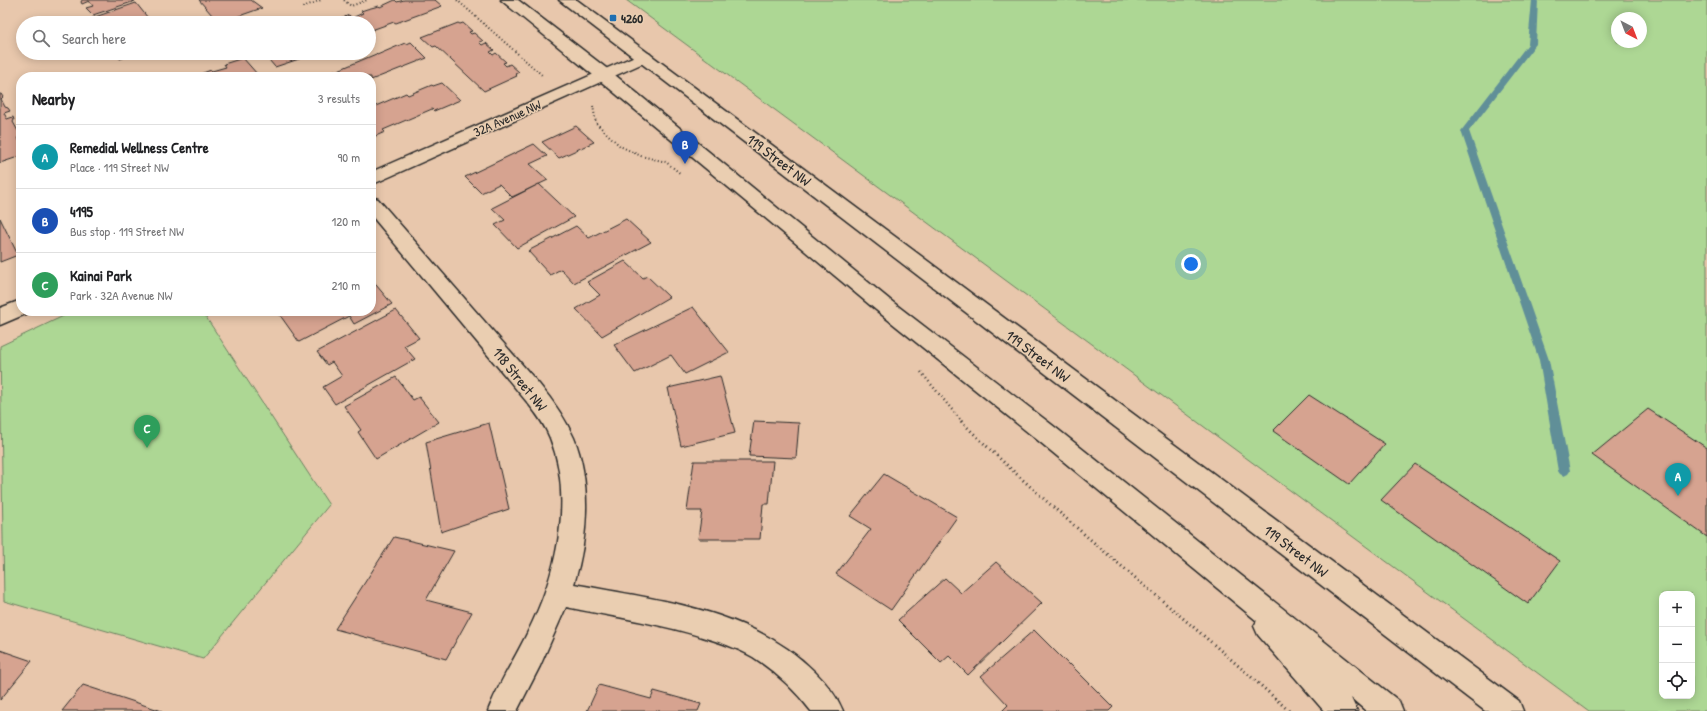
<!DOCTYPE html>
<html lang="en">
<head>
<meta charset="utf-8">
<style>
	:root { --surface:#fff; --page:#f6f6f6; --text:#202124; --muted:#757577; --line:#e0e0e0; --accent:#1f6fb2 }
	body { margin:0; font-family:"Patrick Hand",sans-serif; background:var(--page); color:var(--text) }
	.controls { position:absolute; right:12px; bottom:12px; display:grid; overflow:hidden; border-radius:8px; box-shadow:0 2px 10px #0003 }
	.controls button { width:36px; height:36px; display:grid; place-items:center; padding:0; border:0; border-bottom:1px solid var(--line); background:var(--surface); color:var(--text); font:20px sans-serif }
	.compass { position:absolute; left:1611px; top:12px; width:36px; height:36px; border-radius:50%; background:var(--surface); box-shadow:0 2px 10px #0003; rotate:138deg }
	.you { position:absolute; left:1191px; top:264px; width:14px; height:14px; margin:-10px; border:3px solid #fff; border-radius:50%; background:#1a73e8; box-shadow:0 0 0 6px #1a73e833 }
	.badge { display:grid; place-items:center; width:26px; height:26px; border-radius:50%; background:var(--accent); color:#fff; font-size:13px; font-weight:700 }
	.pin { position:absolute; translate:-50% -33px; filter:drop-shadow(0 1px 2px #0008) }
	.pin::after { content:''; position:absolute; top:21px; width:14px; height:12px; background:inherit; clip-path:polygon(0 0,100% 0,50% 100%) }
	.list { margin:0; padding:0; list-style:none }
	h2 { display:flex; justify-content:space-between; align-items:center; height:52px; margin:0; padding:0 16px; font-size:17px }
	h2 small { font-size:13px; font-weight:400; color:var(--muted) }
	.list li { display:grid; grid-template-columns:26px 1fr auto; gap:12px; align-items:center; box-sizing:border-box; height:64px; padding:0 16px; border-top:1px solid var(--line) }
	.list b { display:block; font-size:15px; white-space:nowrap }
	.list p { margin:0; font-size:13px; white-space:nowrap; color:var(--muted) }
	.list em { font-size:13px; font-style:normal; color:var(--muted) }
	.icon { flex:none; width:22px; height:22px; fill:none; stroke:currentColor; stroke-width:2; stroke-linecap:round; stroke-linejoin:round }
	.map { position:relative; flex:none; width:1707px; height:711px; overflow:hidden }
	.search { position:absolute; background:var(--surface); box-shadow:0 2px 10px #0003; left:16px; top:16px; width:360px; height:44px; display:flex; align-items:center; gap:10px; box-sizing:border-box; padding:0 14px; border-radius:22px; color:var(--muted); font-size:15px }
	.panel { position:absolute; background:var(--surface); box-shadow:0 2px 10px #0003; left:16px; top:72px; width:360px; height:244px; border-radius:16px }
	.map>svg:first-child { display:block }
</style>
</head>
<body>
<div class="map">
<svg width="1707" height="711" viewBox="0 0 1707 711">
	<rect width="100%" height="100%" fill="#e8c7ac"/>
	<filter id="ink" filterUnits="userSpaceOnUse"><feTurbulence type="fractalNoise" baseFrequency=".025" numOctaves="2"/><feDisplacementMap in="SourceGraphic" scale="8" xChannelSelector="R" yChannelSelector="G"/><feConvolveMatrix kernelMatrix="1 2 1 2 8 2 1 2 1" color-interpolation-filters="sRGB"/></filter>
	<g filter="url(#ink)">
		<g fill="#add794" stroke="#6c8160" fill-rule="evenodd">
			<path d="M626 0H1707V711H1589ZM1617 18H1641V42H1617ZM1662 594H1692V696H1662Z"/>
			<polygon points="74,311 202,311 329,505 203,659 4,601 0,346"/>
		</g>
		<g fill="none" stroke-linecap="round" stroke-linejoin="round">
			<polygon fill="#608f98" fill-rule="evenodd" points="1532,0 1538,0 1536,44 1469,131 1549,360 1570,471 1568,474 1564,476 1560,474 1558,471 1539,360 1461,131 1528,44"/>
		</g>
		<g fill="#d6a390" stroke="#2b2b2b">
			<polygon points="82,0 134,0 135,1 93,15 86,8 93,6 89,1 82,4 81,2"/>
			<polygon points="199,0 251,0 262,8 219,23"/>
			<polygon points="395,0 397,2 404,0 435,0 442,6 396,23 394,22 369,31 369,23 332,23 349,15 352,18 363,13 361,11 367,9 379,6 380,7"/>
			<polygon points="136,3 152,23 100,23 95,22 92,18"/>
			<polygon points="458,23 460,24 463,23 472,31 469,32 471,34 474,33 483,41 479,42 482,45 486,43 494,50 490,52 493,55 496,53 506,62 503,63 506,66 510,64 519,72 515,74 517,76 484,91 436,46 433,47 422,37"/>
			<polygon points="411,42 427,58 371,80 371,77 323,77 324,76 323,75 335,70 336,71 376,54 377,55 405,43 407,44"/>
			<polygon points="116,53 136,53 120,59"/>
			<polygon points="263,53 317,53 275,67"/>
			<polygon points="243,58 258,75 253,77 187,77 191,75 192,77 211,70 212,71 226,67 224,64"/>
			<polygon points="442,83 460,100 434,111 432,109 383,130 385,132 371,138 371,108 406,93 408,95 432,85 433,86"/>
			<polygon points="0,94 1,94 3,97 1,99 5,107 8,108 10,111 4,113 7,119 13,117 14,120 13,122 18,131 21,132 21,136 17,138 21,143 21,156 0,163"/>
			<polygon points="576,126 594,142 559,158 542,142"/>
			<polygon points="534,144 547,156 530,164 548,180 512,197 499,184 481,193 465,177"/>
			<polygon points="539,184 574,217 517,248 495,225 505,220 492,208"/>
			<polygon points="0,218 18,255 0,262"/>
			<polygon points="626,219 651,242 574,283 561,269 550,275 528,251 576,226 589,238"/>
			<polygon points="625,261 643,278 647,276 669,297 602,336 576,309 600,295 587,282"/>
			<polygon points="371,279 392,304 354,324 349,316 299,342 277,311 371,311"/>
			<polygon points="693,307 729,352 685,374 671,355 635,373 614,345"/>
			<polygon points="396,310 419,338 404,346 415,359 335,404 323,387 342,376 332,362 327,365 317,352"/>
			<polygon points="720,376 735,433 681,446 668,388"/>
			<polygon points="396,377 413,400 419,397 439,422 376,459 358,432 361,430 344,406"/>
			<polygon points="1309,395 1385,444 1349,484 1273,431"/>
			<polygon points="1648,409 1707,448 1707,537 1592,455"/>
			<polygon points="754,421 799,423 796,458 749,456"/>
			<polygon points="489,423 509,509 441,532 426,442"/>
			<polygon points="694,461 773,461 769,504 763,504 760,539 698,539 702,511 687,511"/>
			<polygon points="1415,464 1560,561 1528,604 1381,500"/>
			<polygon points="884,474 957,517 891,610 836,574 871,529 850,516"/>
			<polygon points="394,537 454,551 426,600 472,612 446,659 335,629"/>
			<polygon points="996,562 1042,603 968,675 949,656 941,663 898,620 945,578 961,593"/>
			<polygon points="1034,630 1069,665 1070,664 1113,707 1109,711 1002,711 1008,705 981,676"/>
			<polygon points="0,650 32,661 0,700"/>
			<polygon points="83,685 162,711 62,711"/>
			<polygon points="599,685 651,699 654,691 701,704 698,711 587,711"/>
		</g>
		<g fill="none" stroke-linecap="round" stroke-linejoin="round">
			<defs>
				<g id="minor">
					<polygon points="644,52 650,54 652,57 650,60 371,185 371,172"/>
					<path d="M371 197 378 199 539 384C553 401 565 418 574 438 592 482 588 539 574 584 657 600 752 609 815 672 827 684 837 696 843 711H811C795 690 776 672 753 657 741 650 725 644 712 640 664 624 615 617 566 607L540 666 517 711H488C500 680 519 652 533 621 558 568 573 495 550 438 545 425 536 413 527 402L371 215Z"/>
					<polygon points="21,300 21,311 30,311 28,313 0,325 0,308"/>
				</g>
				<g id="major">
					<polygon points="501,0 518,0 610,71 890,300 1056,428 1399,701 1403,711 1366,711 1351,698 1357,711 1324,711 1258,635 1254,626 1257,621 1040,442 876,310 598,79"/>
					<polygon points="559,0 577,0 1519,701 1523,711 1485,711"/>
				</g>
			</defs>
			<use href="#minor" stroke="#2b2b2b" stroke-width="3"/>
			<use href="#major" stroke="#2b2b2b" stroke-width="3"/>
			<g stroke="#2b2b2b" stroke-width="2" stroke-dasharray="1 2.5" stroke-linecap="butt">
				<polyline points="344,0 351,6 367,0"/>
				<polyline points="457,0 543,76"/>
				<polyline points="303,7 321,0"/>
				<polyline points="593,106 596,123 620,146 641,156 666,162 681,174"/>
			</g>
			<polyline stroke="#2b2b2b" stroke-width="2.5" stroke-dasharray="1 3" stroke-linecap="butt" points="921,372 962,422"/>
			<path stroke="#2b2b2b" stroke-width="3" stroke-dasharray="1 3.5" stroke-linecap="butt" d="M961 421C1064 524 1181 612 1289 711"/>
			<use href="#minor" fill="#eaceb1" fill-rule="evenodd"/>
			<use href="#major" fill="#eaceb1" fill-rule="evenodd"/>
		</g>
	</g>
	<rect fill="#1f6fb2" stroke="#eaceb1" stroke-width="1.5" x="609" y="14" width="8" height="8" rx="2"/>
	<g text-anchor="middle" dominant-baseline="central" stroke-width="3" stroke-linejoin="round" paint-order="stroke">
		<g font-size="13" font-weight="bold" fill="#2b2b2b" stroke="#eaceb1" text-anchor="start">
			<text x="621" y="18">4260</text>
		</g>
		<g font-size="13" fill="#2b2b2b" stroke="#eaceb1">
			<text transform="translate(507 118) rotate(-24)">32A Avenue NW</text>
		</g>
		<g font-size="15" fill="#2b2b2b" stroke="#eaceb1">
			<text transform="translate(779 160) rotate(37)">119 Street NW</text>
			<text transform="translate(1038 356) rotate(37)">119 Street NW</text>
			<text transform="translate(520 379) rotate(51)">118 Street NW</text>
			<text transform="translate(1296 551) rotate(37)">119 Street NW</text>
		</g>
	</g>
</svg>
<div class="controls">
<button>+</button>
<button>−</button>
<button><svg class="icon" aria-label="locate" viewBox="0 0 24 24"><circle cx="12" cy="12" r="6"/><path d="M12 2v4M12 18v4M2 12h4M18 12h4"/></svg></button>
</div>
<svg class="compass" viewBox="-18 -18 36 36"><path d="M0-13l5 13h-10z" fill="#e53935"/><path d="M0 13l5-13h-10z" fill="#757577"/></svg>
<div class="you"></div>
<div class="pin badge" style="left:1678px;top:496px;background:#0f9aa8">A</div>
<div class="pin badge" style="left:685px;top:164px;background:#1a4fb4">B</div>
<div class="pin badge" style="left:147px;top:448px;background:#2e9e5b">C</div>
<div class="search"><svg class="icon" aria-label="search" viewBox="0 0 24 24"><circle cx="10" cy="10" r="6"/><path d="M15 15l6 6"/></svg>Search here</div>
<section class="panel">
<h2>Nearby<small>3 results</small></h2>
<ul class="list">
<li><span class="badge" style="background:#0f9aa8">A</span><div><b>Remedial Wellness Centre</b><p>Place · 119 Street NW</p></div><em>90 m</em></li>
<li><span class="badge" style="background:#1a4fb4">B</span><div><b>4195</b><p>Bus stop · 119 Street NW</p></div><em>120 m</em></li>
<li><span class="badge" style="background:#2e9e5b">C</span><div><b>Kainai Park</b><p>Park · 32A Avenue NW</p></div><em>210 m</em></li>
</ul>
</section>
</div>
</body>
</html>
